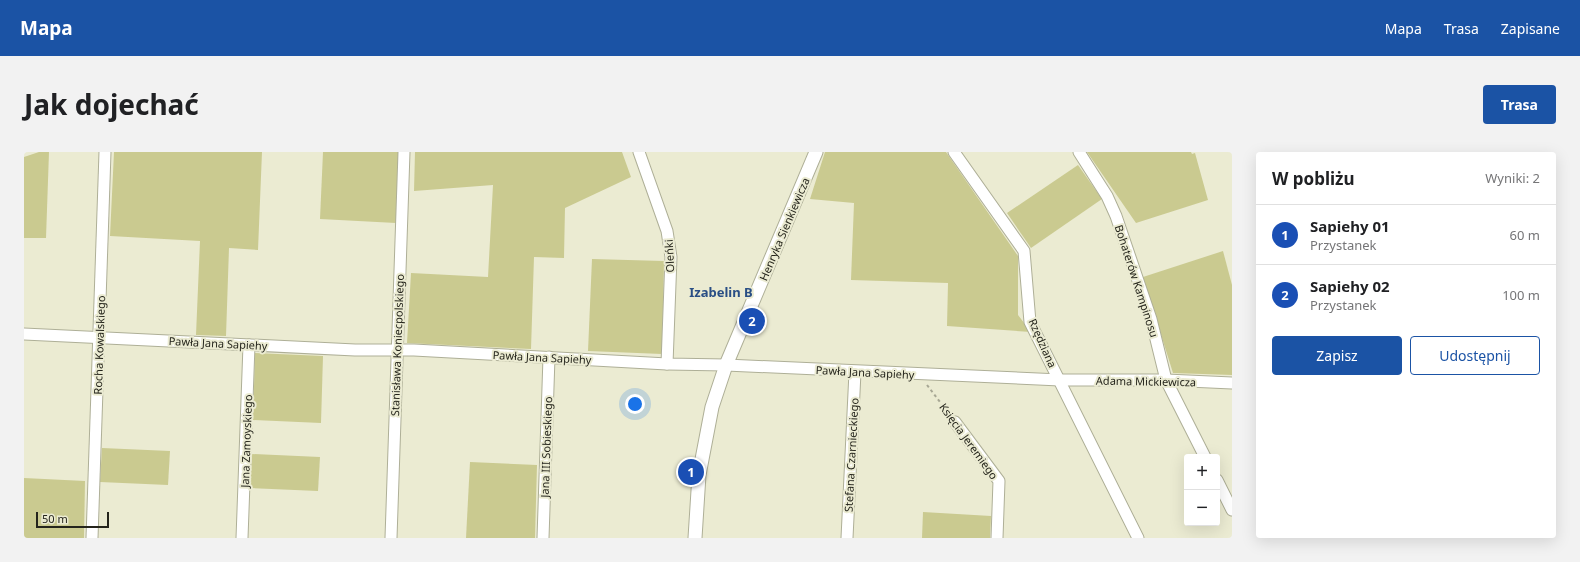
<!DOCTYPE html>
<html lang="pl">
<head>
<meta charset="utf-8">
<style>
	:root { --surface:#fff; --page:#f2f2f2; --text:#202124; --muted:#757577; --line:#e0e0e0; --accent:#1b53a5 }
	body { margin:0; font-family:"Noto Sans",sans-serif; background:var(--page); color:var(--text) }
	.controls { position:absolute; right:12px; bottom:12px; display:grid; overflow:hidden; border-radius:4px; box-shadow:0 4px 16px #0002 }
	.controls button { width:36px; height:36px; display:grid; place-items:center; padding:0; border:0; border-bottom:1px solid var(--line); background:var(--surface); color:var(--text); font:20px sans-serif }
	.scale { position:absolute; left:12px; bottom:10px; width:73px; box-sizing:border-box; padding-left:4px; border:2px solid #25251c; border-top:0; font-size:11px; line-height:14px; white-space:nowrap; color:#25251c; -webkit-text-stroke:3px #ebebd2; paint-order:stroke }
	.you { position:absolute; left:611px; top:252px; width:14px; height:14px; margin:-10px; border:3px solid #fff; border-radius:50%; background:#1a73e8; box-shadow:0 0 0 6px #1a73e833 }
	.badge { display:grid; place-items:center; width:26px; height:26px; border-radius:50%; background:var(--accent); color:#fff; font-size:13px; font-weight:700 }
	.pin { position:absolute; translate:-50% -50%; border:2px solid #fff; box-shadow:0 1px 4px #0006 }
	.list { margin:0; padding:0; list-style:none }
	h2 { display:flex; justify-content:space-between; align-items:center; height:52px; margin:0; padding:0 16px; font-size:17px }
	h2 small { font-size:13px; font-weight:400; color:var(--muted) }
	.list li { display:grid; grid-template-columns:26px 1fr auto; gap:12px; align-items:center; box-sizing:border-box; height:60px; padding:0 16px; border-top:1px solid var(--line) }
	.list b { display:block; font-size:15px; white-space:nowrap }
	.list p { margin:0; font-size:13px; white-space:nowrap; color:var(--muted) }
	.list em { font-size:13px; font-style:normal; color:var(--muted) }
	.actions { display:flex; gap:8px; padding:12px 16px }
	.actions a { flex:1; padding:9px 0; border:1px solid var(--accent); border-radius:4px; text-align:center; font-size:14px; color:var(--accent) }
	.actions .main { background:var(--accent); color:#fff }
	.map { position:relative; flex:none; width:1208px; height:386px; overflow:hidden; border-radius:4px }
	header { display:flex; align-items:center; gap:24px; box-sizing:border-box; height:56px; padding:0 20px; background:var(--accent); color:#fff }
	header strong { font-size:19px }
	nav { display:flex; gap:22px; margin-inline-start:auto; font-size:14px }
	.intro { display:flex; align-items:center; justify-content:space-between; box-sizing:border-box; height:96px; padding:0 24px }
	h1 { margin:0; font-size:28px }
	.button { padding:10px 18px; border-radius:4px; background:var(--accent); color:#fff; font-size:14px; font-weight:700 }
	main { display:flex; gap:24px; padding:0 24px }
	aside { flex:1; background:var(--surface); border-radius:4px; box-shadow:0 4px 16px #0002 }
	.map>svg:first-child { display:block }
</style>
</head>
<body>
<header>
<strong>Mapa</strong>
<nav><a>Mapa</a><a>Trasa</a><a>Zapisane</a></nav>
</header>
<div class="intro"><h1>Jak dojechać</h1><a class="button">Trasa</a></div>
<main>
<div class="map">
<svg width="1208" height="386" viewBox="0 0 1208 386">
	<rect width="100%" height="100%" fill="#ebebd2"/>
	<g fill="#caca90">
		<polygon points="15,0 25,0 22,86 0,86 0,5"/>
		<polygon points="90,0 238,0 234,98 205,96 202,184 172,183 176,89 86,84"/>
		<polygon points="299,0 375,0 372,71 296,67"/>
		<polygon points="391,0 598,0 607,25 541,56 540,106 510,105 507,197 383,191 387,121 464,125 469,33 390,39"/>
		<polygon points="801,0 922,0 994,104 994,163 1007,180 923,174 924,131 827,128 830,51 786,47"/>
		<polygon points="1063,0 1167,0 1168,2 1171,1 1184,48 1112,71"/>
		<polygon points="1054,13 1078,47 1007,96 983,61"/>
		<polygon points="1199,99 1208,133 1208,223 1149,221 1119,125"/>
		<polygon points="568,107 640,109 638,202 564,199"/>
		<polygon points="231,201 299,204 297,271 229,268"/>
		<polygon points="78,296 146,299 144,333 76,330"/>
		<polygon points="228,302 296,305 294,339 226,336"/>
		<polygon points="446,310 513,313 511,386 442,386"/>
		<polygon points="0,326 61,329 60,386 0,386"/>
		<polygon points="899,360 967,364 966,386 898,386"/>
	</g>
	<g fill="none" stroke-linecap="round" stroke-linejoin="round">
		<defs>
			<g id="minor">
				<polyline points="615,0 643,79 647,105 643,212"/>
				<polyline points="930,0 1000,99 1006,170 1114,386"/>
				<polyline points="1055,0 1083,44 1092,64 1127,167 1142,228 1181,305"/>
				<polyline points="0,182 331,198 390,198 643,212 702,213 1036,228 1142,228 1208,231"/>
				<polyline points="931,270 975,329 973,386"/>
				<polyline points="1193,328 1208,358"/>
				<polyline points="68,386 81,0"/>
				<polyline points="218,386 225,193"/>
				<polyline points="367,386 380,0"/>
				<polyline points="519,386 525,205"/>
				<polyline points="823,386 831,220"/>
			</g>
			<polyline id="tertiary" points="671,386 675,323 688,255 702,213 792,0"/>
		</defs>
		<use href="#minor" stroke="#aeaf97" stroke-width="13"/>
		<use href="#tertiary" stroke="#aeaf97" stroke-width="15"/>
		<polyline stroke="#a7a794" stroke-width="2" stroke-dasharray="3 3" stroke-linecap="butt" points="903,233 926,263"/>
		<use href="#minor" stroke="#fff" stroke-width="11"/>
		<use href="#tertiary" stroke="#fff" stroke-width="13"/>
	</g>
	<g text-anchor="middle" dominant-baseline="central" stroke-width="4" stroke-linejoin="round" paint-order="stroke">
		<g font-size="11" fill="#25251c" stroke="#ebebd2">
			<text transform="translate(760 77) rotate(-67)">Henryka Sienkiewicza</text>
			<text transform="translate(645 104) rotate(-93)">Oleńki</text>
			<text transform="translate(1113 129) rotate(72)">Bohaterów Kampinosu</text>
			<text transform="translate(194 191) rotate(3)">Pawła Jana Sapiehy</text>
			<text transform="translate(1019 191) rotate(66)">Rzędziana</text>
			<text transform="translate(75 193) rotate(-88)">Rocha Kowalskiego</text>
			<text transform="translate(373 193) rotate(-88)">Stanisława Koniecpolskiego</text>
			<text transform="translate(518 205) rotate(3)">Pawła Jana Sapiehy</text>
			<text transform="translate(841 220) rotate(3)">Pawła Jana Sapiehy</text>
			<text transform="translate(1122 229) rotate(1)">Adama Mickiewicza</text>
			<text transform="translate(222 289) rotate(-88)">Jana Zamoyskiego</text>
			<text transform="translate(945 289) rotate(54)">Księcia Jeremiego</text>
			<text transform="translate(522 295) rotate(-88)">Jana III Sobieskiego</text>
			<text transform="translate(827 303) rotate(-87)">Stefana Czarnieckiego</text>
		</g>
		<g font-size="13" font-weight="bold" fill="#294e84" stroke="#ebebd2">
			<text x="697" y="140">Izabelin B</text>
		</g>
	</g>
</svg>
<div class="controls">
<button>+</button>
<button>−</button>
</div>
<div class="scale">50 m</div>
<div class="you"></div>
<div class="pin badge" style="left:667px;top:320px;background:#1a4fb4">1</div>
<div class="pin badge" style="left:728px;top:169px;background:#1a4fb4">2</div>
</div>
<aside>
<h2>W pobliżu<small>Wyniki: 2</small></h2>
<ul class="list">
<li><span class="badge" style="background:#1a4fb4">1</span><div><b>Sapiehy 01</b><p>Przystanek</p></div><em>60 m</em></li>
<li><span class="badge" style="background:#1a4fb4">2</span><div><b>Sapiehy 02</b><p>Przystanek</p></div><em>100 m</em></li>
</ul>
<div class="actions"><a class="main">Zapisz</a><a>Udostępnij</a></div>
</aside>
</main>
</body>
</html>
